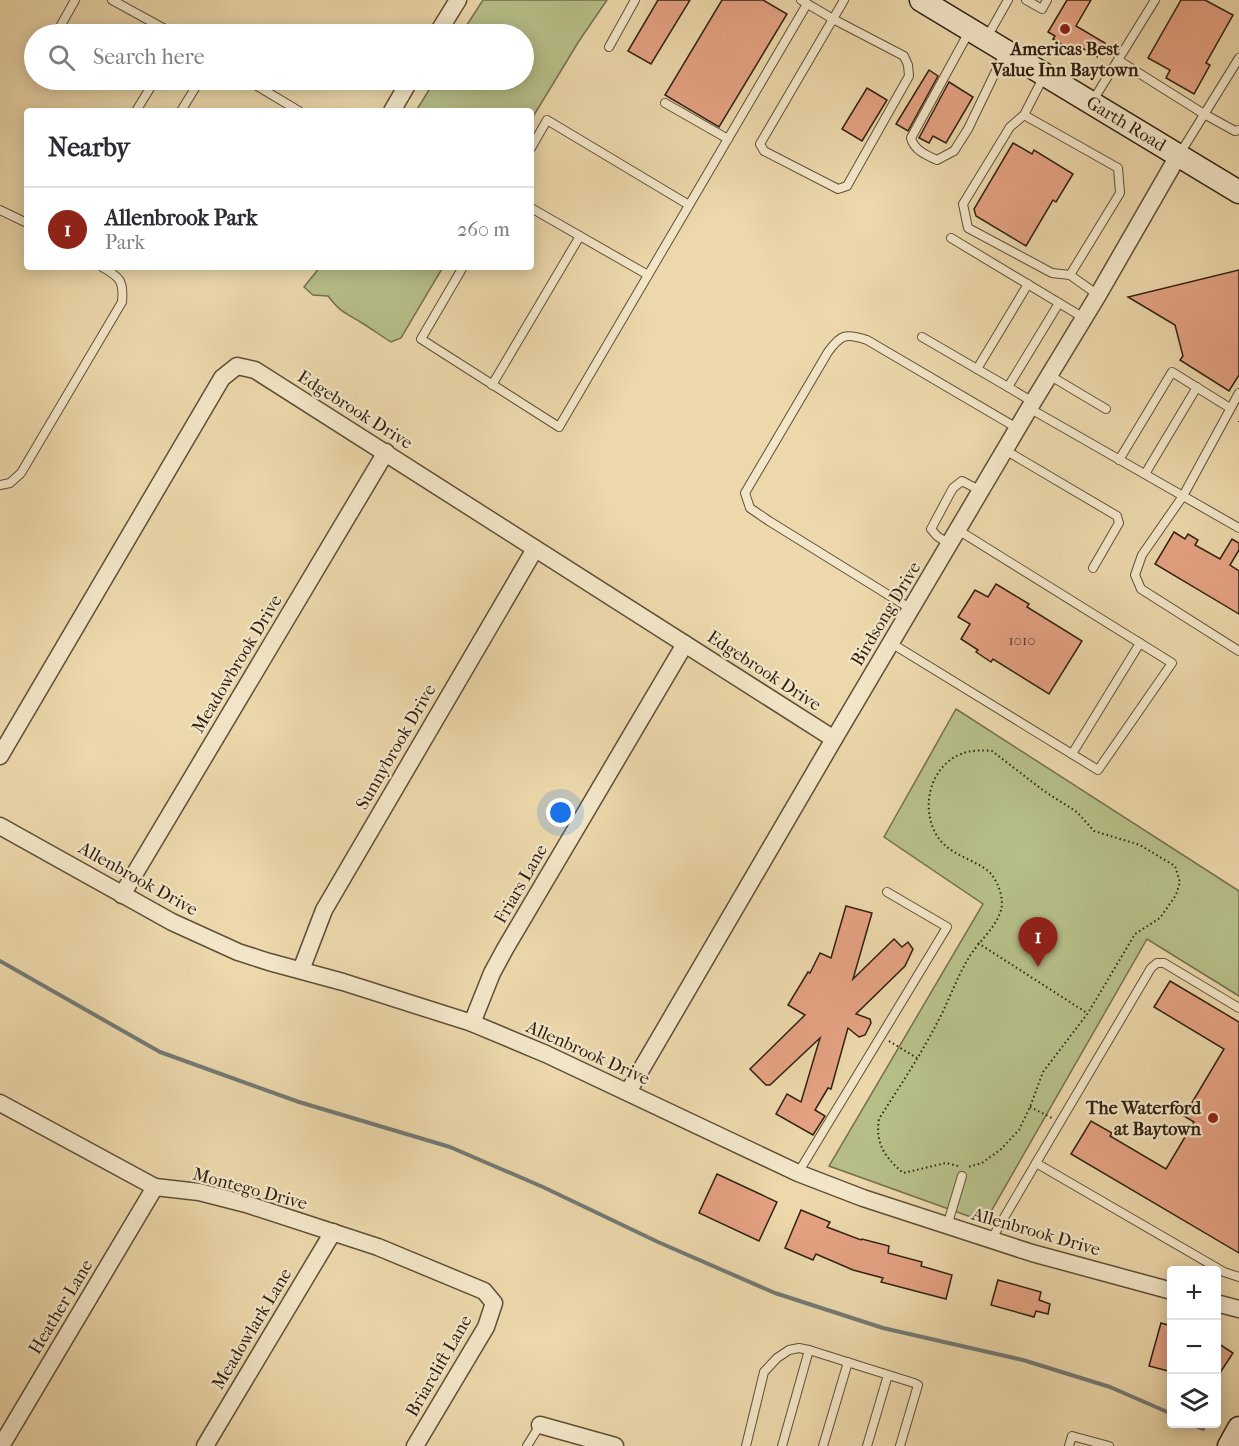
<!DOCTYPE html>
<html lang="en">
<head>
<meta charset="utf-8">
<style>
	:root { --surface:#fff; --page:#f2f2f3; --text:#2b2b33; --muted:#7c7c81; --line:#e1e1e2; --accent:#8f2418 }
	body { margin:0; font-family:"IM FELL French Canon",serif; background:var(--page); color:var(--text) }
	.controls { position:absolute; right:18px; bottom:18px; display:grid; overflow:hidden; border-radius:6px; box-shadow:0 3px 15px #0003 }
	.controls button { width:54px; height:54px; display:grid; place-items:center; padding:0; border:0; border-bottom:2px solid var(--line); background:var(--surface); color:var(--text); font:30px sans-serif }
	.you { position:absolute; left:561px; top:813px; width:21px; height:21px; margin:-15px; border:4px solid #fff; border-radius:50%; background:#1a73e8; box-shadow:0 0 0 9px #1a73e833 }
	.badge { display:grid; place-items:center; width:39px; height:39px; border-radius:50%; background:var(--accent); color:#fff; font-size:20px; font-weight:700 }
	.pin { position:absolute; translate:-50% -50px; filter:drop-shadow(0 2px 3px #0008) }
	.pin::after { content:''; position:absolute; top:32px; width:21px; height:18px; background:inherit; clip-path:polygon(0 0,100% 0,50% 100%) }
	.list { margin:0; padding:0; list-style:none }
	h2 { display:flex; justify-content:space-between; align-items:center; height:78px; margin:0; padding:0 24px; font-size:26px }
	h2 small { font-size:20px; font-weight:400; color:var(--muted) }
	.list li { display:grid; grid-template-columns:39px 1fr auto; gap:18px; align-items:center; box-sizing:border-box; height:84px; padding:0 24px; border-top:2px solid var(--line) }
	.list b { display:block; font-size:22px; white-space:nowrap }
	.list p { margin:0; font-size:20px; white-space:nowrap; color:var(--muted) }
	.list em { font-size:20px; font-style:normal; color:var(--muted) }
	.icon { flex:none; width:33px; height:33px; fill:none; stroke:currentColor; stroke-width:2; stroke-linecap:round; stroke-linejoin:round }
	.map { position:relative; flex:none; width:1239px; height:1446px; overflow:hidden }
	.search { position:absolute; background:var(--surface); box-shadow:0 3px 15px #0003; left:24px; top:24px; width:510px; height:66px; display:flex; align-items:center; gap:15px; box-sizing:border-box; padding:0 21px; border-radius:33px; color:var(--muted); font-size:22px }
	.panel { position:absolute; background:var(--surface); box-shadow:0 3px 15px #0003; left:24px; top:108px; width:510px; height:162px; border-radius:6px }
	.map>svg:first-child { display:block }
</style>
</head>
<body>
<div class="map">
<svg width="1239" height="1446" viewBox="0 0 1239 1446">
	<rect width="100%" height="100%" fill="#ecd8ab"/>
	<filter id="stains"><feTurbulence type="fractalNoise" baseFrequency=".00333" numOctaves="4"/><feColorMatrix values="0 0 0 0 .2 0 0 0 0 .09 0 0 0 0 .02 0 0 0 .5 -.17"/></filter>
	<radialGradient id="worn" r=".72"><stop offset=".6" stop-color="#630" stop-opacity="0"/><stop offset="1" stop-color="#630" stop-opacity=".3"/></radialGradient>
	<g fill="#b7bf89" stroke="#74704e" stroke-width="1.5">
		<polygon points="483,0 607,0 579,41 531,120 531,111 416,111 435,80 524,80 524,34 461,34"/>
		<path d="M320 267H443L401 338 391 342C381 336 372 329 362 323 345 312 342 314 328 296L313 295 304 287Z"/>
		<polygon points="956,709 1239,891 1239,996 1147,939 985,1222 829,1166 983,904 884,837"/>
	</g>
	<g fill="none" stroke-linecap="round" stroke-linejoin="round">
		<g stroke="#737a74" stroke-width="4">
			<polyline points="0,961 160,1052 299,1102 450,1147 543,1187 658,1242 775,1293 883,1328 1023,1360 1110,1387 1172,1414"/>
			<polyline points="1191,1424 1203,1429"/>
		</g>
	</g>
	<g fill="#e5a283" stroke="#302112" stroke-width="1.5">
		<polygon points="658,0 690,0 651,64 628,51"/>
		<polygon points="722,0 763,0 787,14 719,127 665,95"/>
		<polygon points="1067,0 1091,0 1076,26 1105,43 1097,57 1079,46 1075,53 1053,39 1055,36 1048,32"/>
		<polygon points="1181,0 1205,0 1233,15 1206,63 1210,65 1194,94 1166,78 1170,70 1148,58"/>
		<polygon points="929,70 938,76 908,131 896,124"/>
		<polygon points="949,82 973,97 946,143 933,136 929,143 919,138"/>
		<polygon points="867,88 887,100 862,141 842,129"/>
		<polygon points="1013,143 1032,154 1034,150 1073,174 1056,202 1053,200 1026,246 976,216 974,209"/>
		<polygon points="1239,270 1239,375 1229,391 1180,360 1183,356 1175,325 1128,297"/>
		<polygon points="1174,532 1185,539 1188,534 1198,540 1195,545 1220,559 1232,539 1239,543 1239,550 1230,565 1239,571 1239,614 1155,564"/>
		<polygon points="996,584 1029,604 1027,607 1082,641 1049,694 993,659 991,662 976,652 978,650 961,639 970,624 958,617 975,590 988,597"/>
		<polygon points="846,906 872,913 853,979 894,939 902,947 908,942 913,949 905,966 856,1014 870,1019 871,1023 865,1035 859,1037 848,1028 831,1089 828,1088 815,1110 825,1116 813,1135 776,1114 787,1094 801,1102 820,1038 770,1085 766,1085 750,1069 805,1015 788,1005 808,972 810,973 820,953 831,958"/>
		<polygon points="1170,981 1239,1022 1239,1253 1071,1154 1091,1121 1112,1133 1110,1136 1166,1169 1194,1122 1184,1116 1224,1049 1154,1007"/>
		<polygon points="717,1174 777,1202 759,1241 699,1213"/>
		<polygon points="801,1210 830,1222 827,1227 861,1240 862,1239 889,1246 888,1253 922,1262 921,1266 952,1275 946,1299 881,1282 883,1278 853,1270 816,1254 813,1260 785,1248"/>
		<polygon points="998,1280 1041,1292 1039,1300 1050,1304 1048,1314 1036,1311 1034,1317 991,1305"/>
		<polygon points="1161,1323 1172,1326 1172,1372 1149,1366"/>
		<polygon points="1216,1342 1233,1353 1216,1379"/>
	</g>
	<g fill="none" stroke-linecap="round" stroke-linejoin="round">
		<defs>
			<g id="service">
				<polyline points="112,0 174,34"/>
				<polyline points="801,0 833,19 904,56 908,65 909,76 847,186 838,189 764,151 760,144 833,19 844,0"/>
				<polyline points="1026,0 1042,9 1047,0"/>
				<path d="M970 30 911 138C914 150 926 155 937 160L954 151 968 129 1005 52"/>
				<polyline points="56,34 75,0"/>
				<polyline points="986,39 1008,0"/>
				<polyline points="609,47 635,0"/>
				<polyline points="1118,60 1204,114 1235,131 1239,130"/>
				<polyline points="1044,76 1024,115 1010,127 963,204 968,228 1052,273 1070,275 1098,295"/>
				<polyline points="247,80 299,111"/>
				<polyline points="1092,102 1155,0"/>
				<polyline points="665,103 728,139"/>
				<polyline points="136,111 155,80"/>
				<polyline points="181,111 200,80"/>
				<polyline points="1024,115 1118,168 1120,193 1070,275"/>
				<polyline points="531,148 547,120 689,205"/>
				<polyline points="1179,155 1239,58"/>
				<polyline points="531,208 648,275"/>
				<polyline points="0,210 27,223"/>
				<polyline points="951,238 1084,318"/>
				<polyline points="463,267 421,339 559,427 807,4"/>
				<polyline points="922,337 1008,387"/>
				<polyline points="977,369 1028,284"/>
				<polyline points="1049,375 1106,409"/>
				<polyline points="492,385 580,236"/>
				<polyline points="1033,402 1008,387 1059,303"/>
				<polyline points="1029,408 1183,496 1239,393"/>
				<polyline points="1005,450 1117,516 1119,523 1093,568"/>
				<polyline points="1119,460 1172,372 1230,408"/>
				<polyline points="1145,474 1197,387"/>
				<path d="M0 485 10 483 21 473 122 302C124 281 120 277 102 267"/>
				<polyline points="1239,528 1183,496 1142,555 1135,575 1141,589 1239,651"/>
				<polyline points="949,544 937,536 931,529 953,488 962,481 981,491"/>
				<path d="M911 609 769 521 750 508 745 493 828 352C841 334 846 333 867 340L1017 428"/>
				<polyline points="891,643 1098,770 1172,663 958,530"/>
				<polyline points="1072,754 1140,643"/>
				<polyline points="1036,1163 1151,968 1157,963 1164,963 1239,1008"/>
				<polyline points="798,1173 947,927 887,892"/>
				<polyline points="947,1226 962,1176"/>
				<polyline points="991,1240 1036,1163 1224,1272 1239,1277"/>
				<polyline points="809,1350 914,1383 918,1385 900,1446"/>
				<polyline points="527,1446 540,1425"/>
				<polyline points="746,1446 764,1372 777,1358 789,1350 799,1348 809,1350 782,1446"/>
				<polyline points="823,1446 848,1362"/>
				<polyline points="867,1446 888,1375"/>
				<polyline points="1069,1446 1072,1436 1109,1446"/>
			</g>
			<g id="minor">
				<polyline points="437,34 458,0"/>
				<polyline points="392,111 410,80"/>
				<polyline points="0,756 222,378 237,366 255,370 834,739"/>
				<polyline points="0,826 172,922 238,952 269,962 343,982 472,1023 546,1054 798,1173 863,1198 1032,1253 1172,1291"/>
				<polyline points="122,895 386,452"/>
				<polyline points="301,970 324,910 535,549"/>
				<polyline points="472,1023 492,973 505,949 685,644"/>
				<polyline points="628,1092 834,739 1033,402 1098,295 1178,156"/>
				<polyline points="0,1103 155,1187 199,1192 246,1204 378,1247 484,1291 494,1303 486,1327 415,1446"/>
				<polyline points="1216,1303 1239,1309"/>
				<polyline points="540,1425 615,1446"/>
				<polyline points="1,1446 155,1187"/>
				<polyline points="205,1446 333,1232"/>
			</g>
			<g id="secondary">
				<polyline points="921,0 1239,192"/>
				<polyline points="1229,1446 1239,1428"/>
			</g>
		</defs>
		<use href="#service" stroke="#5f4f38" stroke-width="10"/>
		<use href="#minor" stroke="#5f4f38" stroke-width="19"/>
		<use href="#secondary" stroke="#302112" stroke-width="25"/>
		<g stroke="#302112" stroke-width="2" stroke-dasharray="1.5 3" stroke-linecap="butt">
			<polyline points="1239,421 1239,422"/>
			<polyline points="978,943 1087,1013"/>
			<polyline points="889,1041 917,1058"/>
			<polyline points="1030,1107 1052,1118"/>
			<path d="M958 1166 946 1163 903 1173C885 1157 875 1144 879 1119 899 1087 921 1055 938 1021 949 1001 956 979 968 959 977 943 996 928 1001 910 1004 900 999 884 992 875 982 862 952 856 940 840 919 813 928 767 961 754 970 750 983 750 992 751L1044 791 1077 812 1094 831 1140 845 1175 866 1180 882 1176 895 1160 918 1135 934 1088 1013 1043 1072 1030 1107 1019 1130 1000 1150 982 1163 968 1167"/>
		</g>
		<use href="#service" stroke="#f3e6c8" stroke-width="8"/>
		<use href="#minor" stroke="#f3e6c8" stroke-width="16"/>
		<use href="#secondary" stroke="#f3e6c8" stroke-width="22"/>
	</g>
	<g fill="#8f2418" stroke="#f3e6c8" stroke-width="2">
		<circle cx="1065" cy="29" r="6"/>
		<circle cx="1213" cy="1118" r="6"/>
	</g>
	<g text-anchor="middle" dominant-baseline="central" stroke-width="4.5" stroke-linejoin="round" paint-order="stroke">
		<g font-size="15" fill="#5d412e">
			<text x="1022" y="640">1010</text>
		</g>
		<g font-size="18" font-weight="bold" fill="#302112" stroke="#f3e6c8">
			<text x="1065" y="49">Americas Best<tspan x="1065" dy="21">Value Inn Baytown</tspan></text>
			<text x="1201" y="1108" text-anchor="end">The Waterford<tspan x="1201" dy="21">at Baytown</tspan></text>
		</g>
		<g font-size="18" fill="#302112" stroke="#f3e6c8">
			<text transform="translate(1126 124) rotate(31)">Garth Road</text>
			<text transform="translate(355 410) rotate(32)">Edgebrook Drive</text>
			<text transform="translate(886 614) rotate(-59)">Birdsong Drive</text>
			<text transform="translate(237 664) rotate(-59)">Meadowbrook Drive</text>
			<text transform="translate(764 671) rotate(33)">Edgebrook Drive</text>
			<text transform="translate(396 747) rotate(-60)">Sunnybrook Drive</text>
			<text transform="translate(138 879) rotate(29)">Allenbrook Drive</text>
			<text transform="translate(521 884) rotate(-60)">Friars Lane</text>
			<text transform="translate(588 1053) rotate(24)">Allenbrook Drive</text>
			<text transform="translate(250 1189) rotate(15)">Montego Drive</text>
			<text transform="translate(1036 1232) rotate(16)">Allenbrook Drive</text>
			<text transform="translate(61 1307) rotate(-59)">Heather Lane</text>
			<text transform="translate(252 1329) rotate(-59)">Meadowlark Lane</text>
			<text transform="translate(439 1366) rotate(-60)">Briarclift Lane</text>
		</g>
	</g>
	<rect width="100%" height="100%" filter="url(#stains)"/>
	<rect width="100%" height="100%" fill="url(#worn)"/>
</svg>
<div class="controls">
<button>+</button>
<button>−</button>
<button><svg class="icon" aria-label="layers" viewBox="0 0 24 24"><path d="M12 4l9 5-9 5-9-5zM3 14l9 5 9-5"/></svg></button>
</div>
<div class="you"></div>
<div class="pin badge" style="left:1038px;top:967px">1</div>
<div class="search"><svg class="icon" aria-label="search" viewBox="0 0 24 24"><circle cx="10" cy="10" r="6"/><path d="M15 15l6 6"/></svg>Search here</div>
<section class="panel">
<h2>Nearby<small></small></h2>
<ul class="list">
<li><span class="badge">1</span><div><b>Allenbrook Park</b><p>Park</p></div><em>260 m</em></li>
</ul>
</section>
</div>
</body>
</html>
